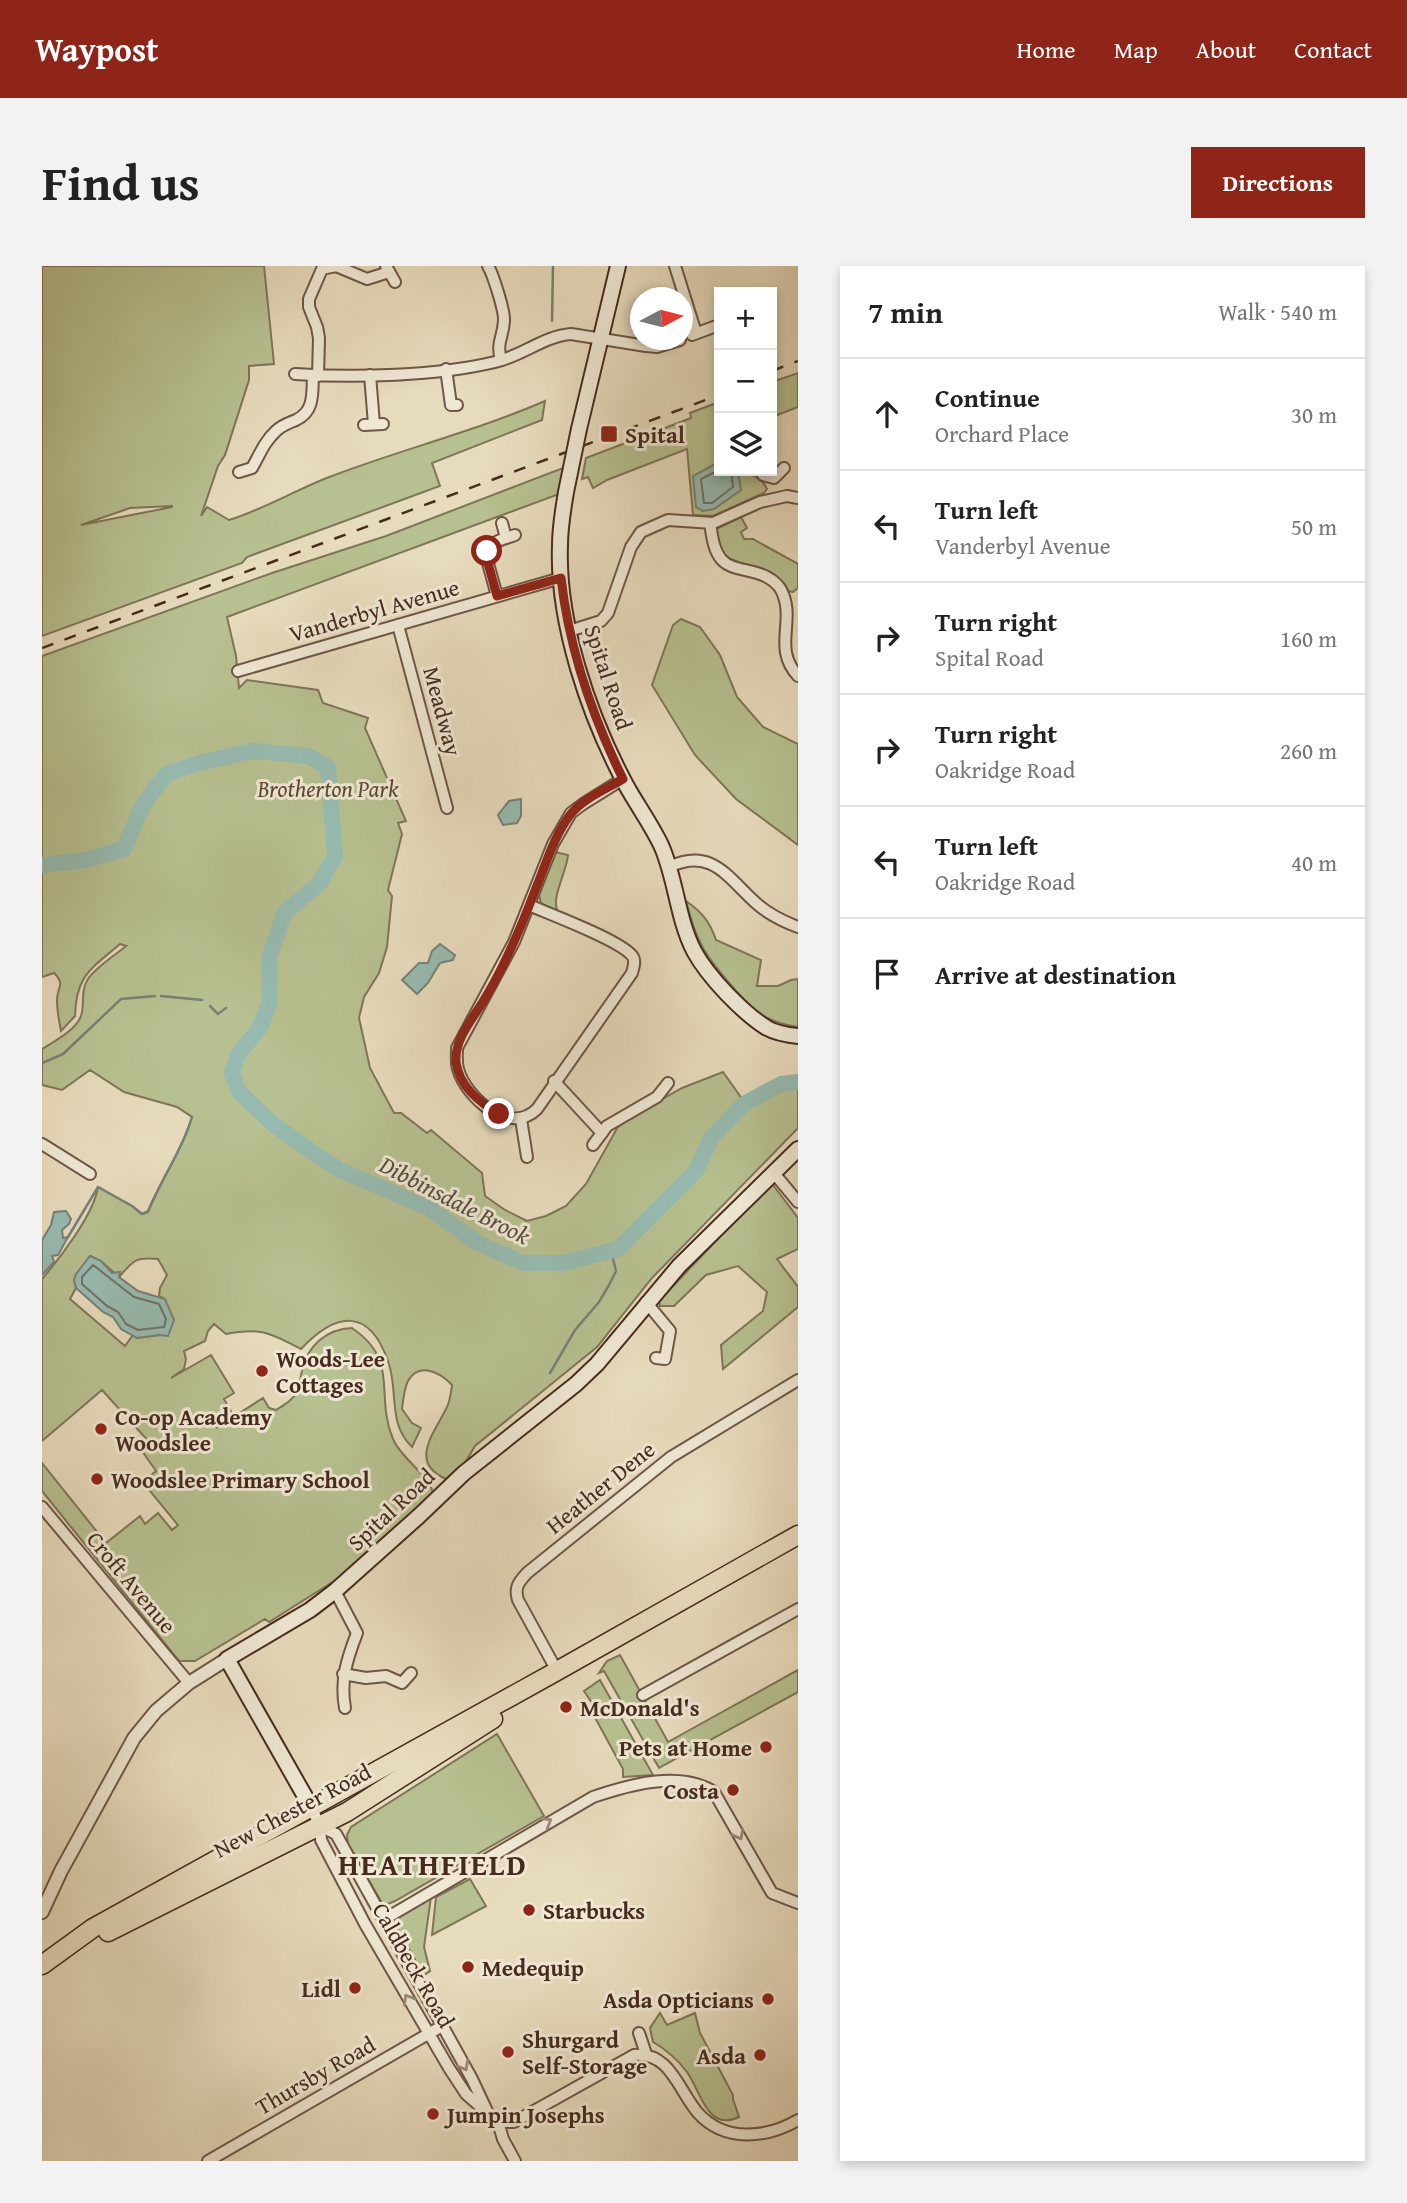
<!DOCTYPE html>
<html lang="en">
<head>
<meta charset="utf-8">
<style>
	:root { --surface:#fff; --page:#f2f2f2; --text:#222; --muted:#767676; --line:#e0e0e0; --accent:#8f2418 }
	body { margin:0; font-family:"Gentium Book Plus",serif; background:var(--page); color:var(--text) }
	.controls { position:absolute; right:21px; top:21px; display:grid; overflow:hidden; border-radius:0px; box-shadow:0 4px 10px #0003 }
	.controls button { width:63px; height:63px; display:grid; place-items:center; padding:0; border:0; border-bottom:2px solid var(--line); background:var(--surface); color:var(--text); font:35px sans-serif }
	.compass { position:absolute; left:588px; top:21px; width:63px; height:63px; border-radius:50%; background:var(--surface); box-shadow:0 4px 10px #0003; rotate:83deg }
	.stop { position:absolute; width:21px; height:21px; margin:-16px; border:5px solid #8f2418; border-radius:50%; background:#fff }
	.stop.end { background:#8f2418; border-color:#fff; box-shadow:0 2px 7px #0008 }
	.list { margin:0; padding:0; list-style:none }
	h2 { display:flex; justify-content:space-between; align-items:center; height:91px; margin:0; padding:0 28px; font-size:30px }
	h2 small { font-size:23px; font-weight:400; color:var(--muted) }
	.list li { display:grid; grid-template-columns:46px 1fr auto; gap:21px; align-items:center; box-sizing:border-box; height:112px; padding:0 28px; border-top:2px solid var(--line) }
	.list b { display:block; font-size:26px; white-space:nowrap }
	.list p { margin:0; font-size:23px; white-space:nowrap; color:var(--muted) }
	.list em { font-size:23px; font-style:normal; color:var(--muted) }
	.icon { flex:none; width:38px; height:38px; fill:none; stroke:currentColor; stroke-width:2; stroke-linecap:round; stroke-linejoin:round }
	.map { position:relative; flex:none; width:756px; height:1895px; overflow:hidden; border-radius:0px }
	header { display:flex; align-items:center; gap:42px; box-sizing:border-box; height:98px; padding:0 35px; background:var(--accent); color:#fff }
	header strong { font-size:33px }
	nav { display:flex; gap:38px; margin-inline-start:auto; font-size:24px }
	.intro { display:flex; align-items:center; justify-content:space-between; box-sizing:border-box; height:168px; padding:0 42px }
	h1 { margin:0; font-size:49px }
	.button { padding:18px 32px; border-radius:0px; background:var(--accent); color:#fff; font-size:24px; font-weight:700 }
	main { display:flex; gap:42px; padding:0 42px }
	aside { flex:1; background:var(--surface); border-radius:0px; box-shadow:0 4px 10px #0003 }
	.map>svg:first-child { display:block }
</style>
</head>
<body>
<header>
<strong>Waypost</strong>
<nav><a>Home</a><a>Map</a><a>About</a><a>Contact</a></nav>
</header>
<div class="intro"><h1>Find us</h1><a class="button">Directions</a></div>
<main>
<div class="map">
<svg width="756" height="1895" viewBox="0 0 756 1895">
	<rect width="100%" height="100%" fill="#e7dbbd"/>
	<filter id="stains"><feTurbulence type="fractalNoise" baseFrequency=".00286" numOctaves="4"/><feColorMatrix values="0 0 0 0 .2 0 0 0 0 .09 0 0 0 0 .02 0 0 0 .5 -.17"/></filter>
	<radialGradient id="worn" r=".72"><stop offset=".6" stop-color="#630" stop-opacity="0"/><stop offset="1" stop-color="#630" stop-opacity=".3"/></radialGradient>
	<g fill="#b7c090" stroke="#7f7557" stroke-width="2" fill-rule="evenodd">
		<path d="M0 0H222L232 98 207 100V114L183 189 176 200 159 250 165 241 187 254C223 243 255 223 290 210 361 183 434 165 503 135L500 154 390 197 398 220 205 291 200 297 0 370ZM130 240V241L39 259 88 242Z"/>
		<polygon points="756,107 756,141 730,151 730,116"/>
		<path d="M677 136V205C695 205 717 205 725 223L722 227 671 250 651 249 645 183 565 214 551 222 546 211 540 213 544 192 649 152 648 147Z"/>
		<path d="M521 202 517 228 185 351 194 390 197 422 205 414 276 424 281 437 326 452 323 462 364 555 356 557 360 568 346 624 350 630 345 681 337 707 322 731 317 752 328 802 352 847H359L385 867 389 864 440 907 443 930 463 944 485 955 504 950 524 940 544 918 578 857 640 822 681 806 703 837 739 818 756 816V862L610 1012 555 1081 433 1180 423 1197 404 1213C365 1196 394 1165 405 1141 408 1135 409 1127 410 1119 399 1107 377 1095 366 1115 362 1123 361 1135 360 1143L370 1157 379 1162 370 1181C345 1157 357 1125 346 1095 327 1041 294 1046 259 1083 228 1067 219 1061 184 1068L172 1058 166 1065 163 1075 142 1085 144 1093 142 1103 129 1112 169 1089 192 1127 182 1133 191 1149 174 1162 221 1132 227 1142 234 1144C242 1139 251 1134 255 1126 258 1120 258 1111 260 1105 265 1080 284 1063 310 1062 359 1095 332 1128 351 1173 359 1193 389 1210 391 1228L308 1305 227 1356 223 1353 153 1395H137L0 1225V1197L64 1277 98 1250 103 1258 116 1247 130 1264 136 1259 103 1219V1214L114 1205 100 1185 109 1178 60 1124 0 1175V1013C18 992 52 948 56 921L90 940 100 948 106 945C119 913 140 885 150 851L135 841 82 826 48 804 20 824 0 819V783C13 775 38 762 40 746 42 735 39 724 46 713 54 701 72 690 84 680L78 678C49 703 34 709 33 750L19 765C17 755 15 744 15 734 15 721 24 719 12 707L0 711V390L230 307 344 270ZM48 990 59 995 77 1011C92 994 93 991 116 993L125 1009 118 1022 117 1030 123 1033 117 1069 95 1072 91 1069 83 1080 28 1033 34 1022 32 1014Z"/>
		<polygon points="699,251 705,262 699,266 702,273 711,273 756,298 756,322 751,326 744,325 713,301 689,295 680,288 674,263"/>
		<polygon points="639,353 658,361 678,389 695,431 721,461 756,478 756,579 694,533 653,489 610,419 631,359"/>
		<path d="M513 586 526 589C525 605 508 634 516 645L499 638 497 628Z"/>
		<path d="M644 635C660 646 668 656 674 674L719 694 715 720H736L749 714 756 713V761C742 759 732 756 720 749 704 739 670 698 661 682 653 668 648 651 644 635Z"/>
		<polygon points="731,919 756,952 756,983 735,993 756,1021 756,1041 681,1103 679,1079 721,1045 725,1026 696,1000 664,1009 632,1040 618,1040 617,1035 724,922"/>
		<polygon points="578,1389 626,1476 756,1404 756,1426 617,1502 562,1405 557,1407 565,1395"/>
		<polygon points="558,1414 611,1509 581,1511 581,1503 550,1446 554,1443 542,1425"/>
		<polygon points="455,1468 502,1550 353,1635 346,1638 340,1637 306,1579 305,1569 309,1561"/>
		<polygon points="428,1613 444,1640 390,1669 394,1631"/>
		<polygon points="389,1631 382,1681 388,1705 382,1709 354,1661 359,1648"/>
		<path d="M618 1747 625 1759 653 1747 658 1767 691 1829V1833L697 1851C665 1866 659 1826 645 1806 635 1793 625 1784 611 1776L608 1762Z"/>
	</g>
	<g fill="#97bbb1" stroke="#778176" stroke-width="2">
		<polygon points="677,196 677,205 696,205 699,224 672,243 661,245 654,241 651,210"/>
		<polygon points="479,533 479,550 475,557 461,559 456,549 467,535"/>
		<polygon points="398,678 413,689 411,694 398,697 386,717 375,728 360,714 377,697 386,697 390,685"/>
		<polygon points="24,945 29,953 27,958 20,964 21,972 26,971 16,989 10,990 12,996 0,1009 0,974 9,959 12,946"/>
		<polygon points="48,990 59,995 70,1007 78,1006 77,1011 96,1025 123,1033 132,1054 126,1070 117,1069 95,1072 79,1063 71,1051 61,1046 34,1022 32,1014 34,1008"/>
	</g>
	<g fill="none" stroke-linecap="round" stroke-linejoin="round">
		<g stroke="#6f7268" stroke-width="2">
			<polyline points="677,204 659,213 662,237 670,237 691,221 689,205"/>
			<polygon points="51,999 92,1031 117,1038 124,1053 122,1061 96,1064 84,1058 76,1046 65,1040 40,1018 40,1011"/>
		</g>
		<g stroke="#778176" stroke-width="2.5">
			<polyline points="510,55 511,0"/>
			<polyline points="119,730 160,734"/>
			<polyline points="168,740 176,748 184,742"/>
			<polyline points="0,797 21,788 79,733 113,730"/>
			<path d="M26 971 56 921 90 940 100 948 106 946C119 913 140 885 150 851"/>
			<polyline points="508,1107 533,1064 557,1036 567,1019 574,1005 569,985"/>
		</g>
		<polyline stroke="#97bbb1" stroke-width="16" points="0,599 44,594 82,583 100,541 124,508 157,497 211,485 266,490 286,501 293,590 278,617 242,647 227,693 228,736 218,761 196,789 190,807 197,826 231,858 276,890 298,904 386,942 436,977 481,997 522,997 576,983 654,905 669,872 702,838 739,818 756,816"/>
		<defs>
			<g id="minor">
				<polyline points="344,0 353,16"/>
				<path d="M446 0C451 8 463 46 462 55 461 72 454 76 459 94"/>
				<polyline points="633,0 654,67"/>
				<polyline points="650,69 677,59"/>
				<polyline points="404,103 409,139 415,139"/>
				<path d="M253 108C313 112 395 110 453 96 480 90 502 70 529 68L604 80 615 81 638 74"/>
				<polyline points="328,109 332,158"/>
				<polyline points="276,110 277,72 275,61 267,41 267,33 280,3 294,0 325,13 347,6"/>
				<polyline points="322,159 341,158"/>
				<path d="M197 206 210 202C218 188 222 176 234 165 240 159 247 157 254 154 273 145 270 127 271 109"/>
				<polyline points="721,209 732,212 742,202"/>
				<polyline points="460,257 464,272"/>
				<path d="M668 257C670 269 671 284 680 294 693 308 721 300 738 322 756 353 729 381 756 410"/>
				<path d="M455 330 444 290C446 275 460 274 473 269"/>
				<polyline points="356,359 405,542"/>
				<polyline points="527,365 559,355 566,347 589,281 599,266 626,254 671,257 718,236 745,230 756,232"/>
				<polyline points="196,405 519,312"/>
				<path d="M627 601C670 581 685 611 714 637 726 648 740 655 756 661"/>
				<path d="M487 639C507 648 581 675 591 691 594 696 591 702 590 707L495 843C468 870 424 832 416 803 414 796 415 789 415 782L472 676 511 578 522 559 529 547 541 538 581 513"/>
				<polyline points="512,815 560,867"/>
				<polyline points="479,853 485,891"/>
				<polyline points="0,878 48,908"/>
				<polyline points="551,879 565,860 615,831 626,817"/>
				<polyline points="731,906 756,936"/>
				<polyline points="604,1036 628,1065 623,1093 614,1092"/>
				<polyline points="0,1241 147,1417"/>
				<path d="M293 1325 315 1367C305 1393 298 1414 303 1442"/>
				<path d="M515 1405 476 1334C472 1321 477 1316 485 1307L629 1191 756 1114"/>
				<polyline points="301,1408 324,1412 344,1410 360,1417 369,1407"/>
				<polyline points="601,1429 756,1343"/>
				<polyline points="269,1541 278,1560 279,1574 323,1658 407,1802 424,1828 456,1856 461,1873 473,1895"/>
				<polyline points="278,1560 294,1568 430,1813 445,1845"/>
				<path d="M341 1654 551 1531C586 1519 638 1504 672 1526L730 1627 756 1637"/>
				<polyline points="597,1767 604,1788"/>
				<path d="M456 1856H472L592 1789C629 1786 636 1824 656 1847 683 1877 725 1872 756 1854"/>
				<polyline points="166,1895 400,1760"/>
			</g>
			<polyline id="tertiary" points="0,1646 19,1605 92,1472 114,1445 147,1417 185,1393"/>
			<g id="secondary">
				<polyline points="537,163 576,0"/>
				<path d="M524 226C521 244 518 261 518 279 515 357 547 450 584 519 595 539 609 558 619 579 634 612 635 652 652 685 666 711 701 747 725 762 734 767 746 769 756 770"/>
				<polyline points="269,1541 185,1393 268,1344 293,1325 377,1250 422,1207 534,1118 555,1098 637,1000 756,883"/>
			</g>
			<g id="trunk">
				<polyline points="66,1666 305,1546 451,1453"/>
				<polyline points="0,1699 51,1662 515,1405 756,1269"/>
			</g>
		</defs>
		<use href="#minor" stroke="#6f5646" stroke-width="14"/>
		<use href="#tertiary" stroke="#6f5646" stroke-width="16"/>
		<use href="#secondary" stroke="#472a1e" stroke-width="18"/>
		<use href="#trunk" stroke="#472a1e" stroke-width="21"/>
		<use href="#minor" stroke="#efe8d4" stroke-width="10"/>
		<use href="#tertiary" stroke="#efe8d4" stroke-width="12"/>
		<use href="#secondary" stroke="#efe8d4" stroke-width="14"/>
		<use href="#trunk" stroke="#e7dbbd" stroke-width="18"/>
		<g stroke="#472a1e" stroke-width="2.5" stroke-dasharray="12 12" stroke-linecap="butt">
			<polyline points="730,105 756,95"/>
			<polyline points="0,382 677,129"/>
		</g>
		<defs>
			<polyline id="secondary-bridge" points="524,226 537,163"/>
		</defs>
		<use href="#secondary-bridge" stroke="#472a1e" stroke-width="18" stroke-linecap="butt"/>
		<use href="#secondary-bridge" stroke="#efe8d4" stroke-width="14"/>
	</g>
	<defs><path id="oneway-chevron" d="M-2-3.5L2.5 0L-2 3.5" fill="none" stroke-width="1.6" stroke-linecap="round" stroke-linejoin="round" transform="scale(1.75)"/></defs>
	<g stroke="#9b8979">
		<use href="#oneway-chevron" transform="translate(505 1556) rotate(-31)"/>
		<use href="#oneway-chevron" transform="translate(697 1569) rotate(62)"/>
		<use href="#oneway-chevron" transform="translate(366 1733) rotate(-120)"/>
		<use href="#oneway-chevron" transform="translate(422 1800) rotate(61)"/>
	</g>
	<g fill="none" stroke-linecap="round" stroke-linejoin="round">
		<path stroke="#8f2418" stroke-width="9" d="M445 285 444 290 455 330 519 312C527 382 550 450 581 513 564 523 540 533 528 549 512 570 504 598 494 622 480 659 465 695 445 729 434 749 412 772 414 796 417 820 437 836 457 848"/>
	</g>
	<g fill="#8f2418" stroke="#efe8d4" stroke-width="2.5">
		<rect x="558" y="159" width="18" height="18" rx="3.5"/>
		<circle cx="220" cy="1105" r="7"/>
		<circle cx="59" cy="1163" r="7"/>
		<circle cx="55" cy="1213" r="7"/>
		<circle cx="524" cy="1441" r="7"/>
		<circle cx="724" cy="1481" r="7"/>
		<circle cx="691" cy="1524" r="7"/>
		<circle cx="487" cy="1644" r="7"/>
		<circle cx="426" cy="1701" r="7"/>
		<circle cx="313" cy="1722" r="7"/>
		<circle cx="726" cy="1733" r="7"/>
		<circle cx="466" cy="1786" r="7"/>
		<circle cx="718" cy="1789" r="7"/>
		<circle cx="391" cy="1848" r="7"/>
	</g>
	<g text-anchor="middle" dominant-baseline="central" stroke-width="6" stroke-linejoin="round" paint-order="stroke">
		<g font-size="23" font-weight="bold" fill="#472a1e" stroke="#efe8d4" text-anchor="start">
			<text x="583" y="168">Spital</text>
			<text x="234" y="1092">Woods-Lee<tspan x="234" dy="26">Cottages</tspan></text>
			<text x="73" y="1150">Co-op Academy<tspan x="73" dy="26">Woodslee</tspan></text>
			<text x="69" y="1213">Woodslee Primary School</text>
			<text x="538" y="1441">McDonald's</text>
			<text x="710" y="1481" text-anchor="end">Pets at Home</text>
			<text x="677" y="1524" text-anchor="end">Costa</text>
			<text x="501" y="1644">Starbucks</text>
			<text x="440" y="1701">Medequip</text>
			<text x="299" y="1722" text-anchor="end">Lidl</text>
			<text x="712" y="1733" text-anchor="end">Asda Opticians</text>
			<text x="480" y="1773">Shurgard<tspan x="480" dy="26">Self-Storage</tspan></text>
			<text x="704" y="1789" text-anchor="end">Asda</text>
			<text x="405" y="1848">Jumpin Josephs</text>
		</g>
		<g font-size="23" fill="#472a1e" stroke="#efe8d4">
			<text transform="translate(332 344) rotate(-16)">Vanderbyl Avenue</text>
			<text transform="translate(567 411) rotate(72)">Spital Road</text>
			<text transform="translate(401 445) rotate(75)">Meadway</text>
			<text transform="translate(558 1221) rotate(-39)">Heather Dene</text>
			<text transform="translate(349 1243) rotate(-43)">Spital Road</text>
			<text transform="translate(90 1316) rotate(50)">Croft Avenue</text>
			<text transform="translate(250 1544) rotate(-28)">New Chester Road</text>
			<text transform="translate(372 1699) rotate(60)">Caldbeck Road</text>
			<text transform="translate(273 1809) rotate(-30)">Thursby Road</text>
		</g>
		<g font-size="23" font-style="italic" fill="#5d4835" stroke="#efe8d4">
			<text x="286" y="522">Brotherton Park</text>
		</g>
		<g font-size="24" font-style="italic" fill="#5b4e43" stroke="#efe8d4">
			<text transform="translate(413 934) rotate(27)">Dibbinsdale Brook</text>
		</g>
		<g font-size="30" font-weight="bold" letter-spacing="2" fill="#472a1e" stroke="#efe8d4">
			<text x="391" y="1598">HEATHFIELD</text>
		</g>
	</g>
	<rect width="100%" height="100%" filter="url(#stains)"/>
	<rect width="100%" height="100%" fill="url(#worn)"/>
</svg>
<div class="controls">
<button>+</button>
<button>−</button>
<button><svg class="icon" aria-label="layers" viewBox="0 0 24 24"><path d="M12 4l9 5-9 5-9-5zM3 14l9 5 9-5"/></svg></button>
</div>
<svg class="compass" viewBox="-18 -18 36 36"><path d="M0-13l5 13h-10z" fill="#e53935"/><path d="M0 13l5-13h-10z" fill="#767676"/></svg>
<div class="stop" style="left:445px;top:285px"></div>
<div class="stop end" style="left:457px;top:848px"></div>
</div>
<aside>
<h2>7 min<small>Walk · 540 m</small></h2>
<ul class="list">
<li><svg class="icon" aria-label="ahead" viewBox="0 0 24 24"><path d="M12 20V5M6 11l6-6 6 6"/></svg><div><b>Continue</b><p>Orchard Place</p></div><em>30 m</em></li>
<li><svg class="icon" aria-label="left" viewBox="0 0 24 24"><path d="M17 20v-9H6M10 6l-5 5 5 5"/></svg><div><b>Turn left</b><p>Vanderbyl Avenue</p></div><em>50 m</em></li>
<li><svg class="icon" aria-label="right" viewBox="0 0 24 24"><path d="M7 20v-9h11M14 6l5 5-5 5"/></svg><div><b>Turn right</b><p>Spital Road</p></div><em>160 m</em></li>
<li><svg class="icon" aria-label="right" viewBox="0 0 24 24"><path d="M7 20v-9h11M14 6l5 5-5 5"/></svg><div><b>Turn right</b><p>Oakridge Road</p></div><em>260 m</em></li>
<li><svg class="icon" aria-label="left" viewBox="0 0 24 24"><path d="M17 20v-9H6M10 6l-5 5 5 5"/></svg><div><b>Turn left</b><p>Oakridge Road</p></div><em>40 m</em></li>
<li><svg class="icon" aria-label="arrive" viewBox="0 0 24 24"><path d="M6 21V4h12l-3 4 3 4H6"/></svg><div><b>Arrive at destination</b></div></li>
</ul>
</aside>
</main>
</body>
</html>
